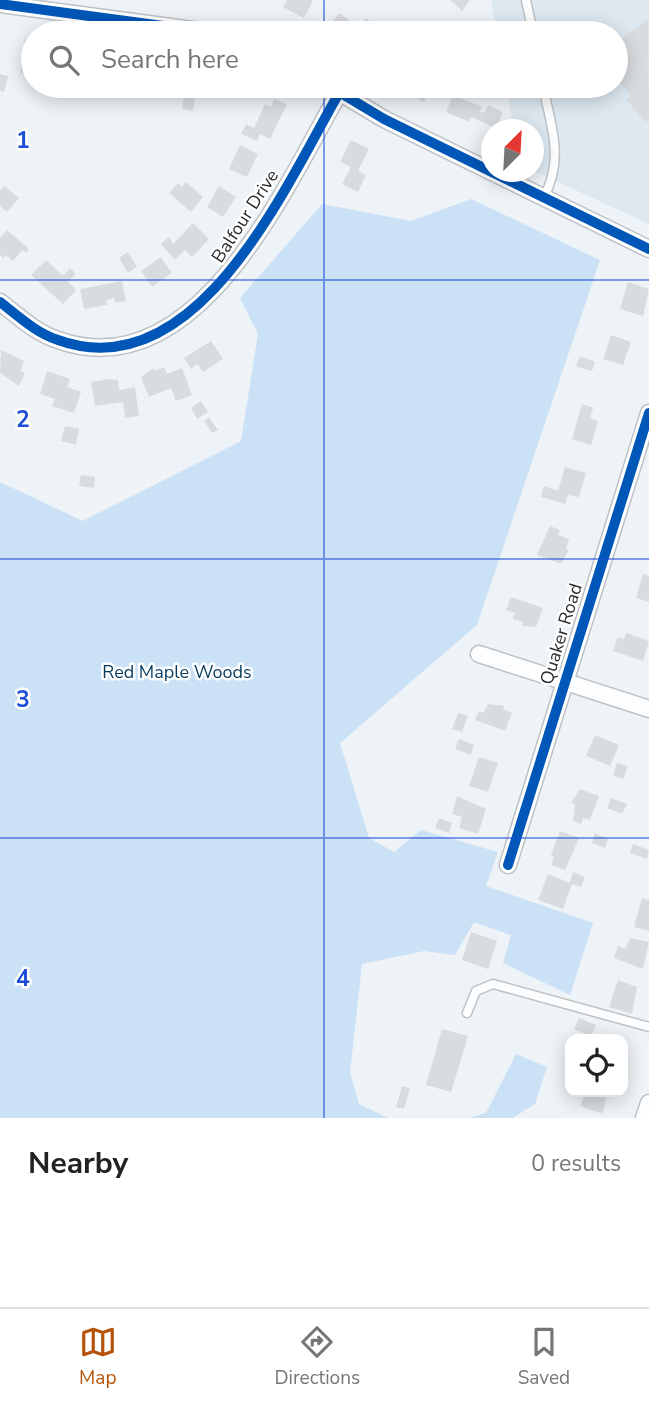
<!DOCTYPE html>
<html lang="en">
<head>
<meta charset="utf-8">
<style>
	:root { --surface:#fff; --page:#f6f6f6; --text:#222; --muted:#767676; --line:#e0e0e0; --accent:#b45309 }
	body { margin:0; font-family:"Nunito Sans",sans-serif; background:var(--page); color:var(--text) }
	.controls { position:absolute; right:21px; bottom:21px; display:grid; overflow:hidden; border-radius:14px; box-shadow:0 4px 18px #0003 }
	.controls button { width:63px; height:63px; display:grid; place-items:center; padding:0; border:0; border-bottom:2px solid var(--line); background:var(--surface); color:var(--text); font:35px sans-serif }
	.compass { position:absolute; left:481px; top:119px; width:63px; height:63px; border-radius:50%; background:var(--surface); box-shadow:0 4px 18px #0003; rotate:24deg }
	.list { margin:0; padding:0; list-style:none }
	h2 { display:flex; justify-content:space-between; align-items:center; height:91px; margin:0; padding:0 28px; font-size:30px }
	h2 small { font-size:23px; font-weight:400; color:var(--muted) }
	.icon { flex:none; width:38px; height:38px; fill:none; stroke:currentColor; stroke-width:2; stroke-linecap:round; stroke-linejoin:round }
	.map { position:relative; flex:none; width:649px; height:1118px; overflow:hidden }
	.search { position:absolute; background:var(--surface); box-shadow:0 4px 18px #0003; left:21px; right:21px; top:21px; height:77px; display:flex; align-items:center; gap:18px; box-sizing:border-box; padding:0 24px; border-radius:38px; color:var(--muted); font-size:26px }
	.sheet { height:189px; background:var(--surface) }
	nav { display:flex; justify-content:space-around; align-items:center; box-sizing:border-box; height:98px; border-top:2px solid var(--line); background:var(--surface); font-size:19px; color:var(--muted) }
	nav a { display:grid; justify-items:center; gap:4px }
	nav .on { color:var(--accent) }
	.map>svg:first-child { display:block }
</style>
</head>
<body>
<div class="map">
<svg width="649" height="1118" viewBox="0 0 649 1118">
	<rect width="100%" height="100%" fill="#eef3f7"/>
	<polygon fill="#dde8f1" points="491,0 649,0 649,224 534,171 534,130 514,129 506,86 616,86 616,33 497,33"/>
	<g fill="#cae1f6">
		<polygon points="471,199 600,260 477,625 340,743 369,838 394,852 421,830 498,852 486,886 593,923 570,995 503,963 511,935 474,922 455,955 424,951 362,964 350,1073 359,1104 388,1118 0,1118 0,482 83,521 241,441 258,334 240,298 322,204 411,221"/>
		<polygon points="516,1054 547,1067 535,1104 512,1118 469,1118 486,1113"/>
	</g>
	<g fill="#d9dcdf">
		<polygon points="287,0 312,0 313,1 304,18 283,7"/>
		<polygon points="450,0 470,0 462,11"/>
		<polygon points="339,13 349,20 344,26 354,33 324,33"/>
		<polygon points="366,18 375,25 369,33 361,33 357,30"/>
		<polygon points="648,19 649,119 646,122 626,100 631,96 616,78 616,43"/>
		<polygon points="25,39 33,41 32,75 20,73"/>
		<polygon points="0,74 8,76 4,92 0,91"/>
		<polygon points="211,86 236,86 231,96"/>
		<polygon points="404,86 437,86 432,98 427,96 424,102 402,91"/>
		<polygon points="184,95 195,96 193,111 182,109"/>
		<polygon points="453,95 482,107 480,112 484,113 488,105 503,112 496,128 471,117 469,122 446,112"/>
		<polygon points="274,99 287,104 270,139 260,134 257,141 241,134 246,124 254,128 265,104 271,107"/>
		<polygon points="351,140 369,149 358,171 366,175 358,192 342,184 351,167 340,162"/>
		<polygon points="240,145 258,154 247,177 229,169"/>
		<polygon points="186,182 203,197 191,212 169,193 178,183 182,187"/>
		<polygon points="4,186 19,198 7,212 0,206 0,191"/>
		<polygon points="219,186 236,197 223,217 207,207"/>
		<polygon points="193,223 209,239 192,257 185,250 175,260 161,244 169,237 173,244"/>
		<polygon points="7,230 29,249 26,253 22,250 13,261 6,255 3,258 0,255 0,238"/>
		<polygon points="128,252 137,267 128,273 119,258"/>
		<polygon points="161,257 172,273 152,287 141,271"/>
		<polygon points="46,260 63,276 70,268 76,274 68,282 76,290 63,304 31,275"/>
		<polygon points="122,281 126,301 115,303 114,298 106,300 107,305 84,309 80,289"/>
		<polygon points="628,282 649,289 643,316 620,309"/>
		<polygon points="611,335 631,342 623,365 603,359"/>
		<polygon points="211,341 223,359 203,372 197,364 191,369 184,358"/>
		<polygon points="1,350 24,361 20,371 25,373 19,386 0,373"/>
		<polygon points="580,356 595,362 592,371 576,366"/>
		<polygon points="164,367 167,374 182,368 192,395 176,401 171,388 149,397 141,377 154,368 155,371"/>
		<polygon points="47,371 70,379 67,387 81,392 74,413 52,406 55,399 40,394"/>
		<polygon points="109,379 118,380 119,390 135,387 139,416 125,418 123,402 95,406 91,382"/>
		<polygon points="201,401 208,412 197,419 191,408"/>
		<polygon points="582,404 593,408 590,418 598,421 591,445 572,439"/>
		<polygon points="209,417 218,430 212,433 204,421"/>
		<polygon points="65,426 79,429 76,445 61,441"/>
		<polygon points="565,467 586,473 579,497 568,495 565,504 541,497 544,486 558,491"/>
		<polygon points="81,475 95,477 94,488 79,486"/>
		<polygon points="550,526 560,530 558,535 569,539 566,549 569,550 561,564 537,555"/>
		<polygon points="643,574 649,576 649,602 636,598"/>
		<polygon points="511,597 543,608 536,627 522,626 523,622 513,619 515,613 506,610"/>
		<polygon points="626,633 649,641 643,661 613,651 618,637 624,639"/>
		<polygon points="488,704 504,706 503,709 512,713 505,731 475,720 479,711 484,713"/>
		<polygon points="458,713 468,716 462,732 452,729"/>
		<polygon points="595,735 619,745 610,766 586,756"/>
		<polygon points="459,739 474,745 471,755 455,749"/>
		<polygon points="479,757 498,763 488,792 469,786"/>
		<polygon points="617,763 628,766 623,779 613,776"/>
		<polygon points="580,789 599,796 590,820 583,818 581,824 573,821 575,804 571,803"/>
		<polygon points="457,796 486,809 478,834 459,828 462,817 452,814"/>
		<polygon points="611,798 627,804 622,814 607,808"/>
		<polygon points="439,818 452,823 449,833 435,828"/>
		<polygon points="560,831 579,838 565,870 551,865 554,857 551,855"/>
		<polygon points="595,833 608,839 605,848 592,843"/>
		<polygon points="633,844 649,850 647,859 630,853"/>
		<polygon points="573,872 585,877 581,887 572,884 563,909 538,900 548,874 570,883"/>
		<polygon points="642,898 649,900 649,931 634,927"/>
		<polygon points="471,932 497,941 488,969 462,960"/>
		<polygon points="630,938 649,942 643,969 614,958 618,946 626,949"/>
		<polygon points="618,980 637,987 632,1014 609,1007"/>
		<polygon points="579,1018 596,1025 591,1036 574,1029"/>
		<polygon points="442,1029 468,1036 451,1092 426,1085"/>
		<polygon points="402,1086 410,1088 404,1109 396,1107"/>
		<polygon points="586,1092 607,1092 603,1114 580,1106"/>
	</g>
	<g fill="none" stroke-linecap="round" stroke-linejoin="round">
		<defs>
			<g id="service">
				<polyline points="526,0 533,33"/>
				<path d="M543 199C565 159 551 127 543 86"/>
				<polyline points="467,1013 476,991 493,984 649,1027"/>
			</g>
			<g id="minor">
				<polyline points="0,4 215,33"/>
				<polyline points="329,86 384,119 649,249"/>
				<path d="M0 302C18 316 36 333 58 340 197 390 286 185 339 93"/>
				<polyline points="479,654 649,709"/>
				<polyline points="508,865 649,413"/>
				<polyline points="644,1118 649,1103"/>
			</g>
		</defs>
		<use href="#service" stroke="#bec2c5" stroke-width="11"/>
		<use href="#minor" stroke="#bec2c5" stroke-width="19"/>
		<use href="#service" stroke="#fcfdfe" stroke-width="8"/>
		<use href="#minor" stroke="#fcfdfe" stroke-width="16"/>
		<defs>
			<g id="cycleway">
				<polyline points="0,4 215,33"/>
				<polyline points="329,86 384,119 649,249"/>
				<path d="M0 302C18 316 36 333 58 340 197 390 286 185 339 93"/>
				<polyline points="508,865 649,413"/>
			</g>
		</defs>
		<use href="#cycleway" stroke="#fff" stroke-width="15"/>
		<use href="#cycleway" stroke="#0057b8" stroke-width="10"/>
	</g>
	<path fill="none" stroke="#1d4ed8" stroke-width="2" stroke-opacity="0.55" d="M324 0V33M324 86V1118M0 280H649M0 559H649M0 838H649"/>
	<g text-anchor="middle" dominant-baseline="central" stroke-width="5" stroke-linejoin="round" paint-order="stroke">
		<g font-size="18" fill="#262a2d" stroke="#fff">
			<text transform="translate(245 216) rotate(-57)">Balfour Drive</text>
			<text transform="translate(561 634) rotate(-73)">Quaker Road</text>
		</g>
		<g font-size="18" fill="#083b5e" stroke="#fff">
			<text x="177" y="672">Red Maple Woods</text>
		</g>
	</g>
	<g font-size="23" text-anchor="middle" font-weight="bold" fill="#1d4ed8" stroke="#fff" stroke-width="5" stroke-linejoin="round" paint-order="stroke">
		<text x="23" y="148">1</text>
		<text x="23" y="427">2</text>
		<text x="23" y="707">3</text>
		<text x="23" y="986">4</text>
	</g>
</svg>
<div class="controls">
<button><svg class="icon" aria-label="locate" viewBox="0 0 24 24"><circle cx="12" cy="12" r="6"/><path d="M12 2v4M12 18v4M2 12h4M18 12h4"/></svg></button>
</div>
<svg class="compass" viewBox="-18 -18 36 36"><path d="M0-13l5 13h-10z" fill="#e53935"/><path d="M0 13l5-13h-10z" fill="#767676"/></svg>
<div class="search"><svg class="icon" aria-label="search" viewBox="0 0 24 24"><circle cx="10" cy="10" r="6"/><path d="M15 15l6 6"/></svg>Search here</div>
</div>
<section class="sheet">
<h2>Nearby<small>0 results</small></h2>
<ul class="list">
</ul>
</section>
<nav>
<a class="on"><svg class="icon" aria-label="map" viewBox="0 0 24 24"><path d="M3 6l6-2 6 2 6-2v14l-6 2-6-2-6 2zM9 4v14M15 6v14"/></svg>Map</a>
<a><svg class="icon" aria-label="directions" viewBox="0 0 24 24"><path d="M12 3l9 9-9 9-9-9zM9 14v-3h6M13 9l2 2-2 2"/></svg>Directions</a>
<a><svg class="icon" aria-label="saved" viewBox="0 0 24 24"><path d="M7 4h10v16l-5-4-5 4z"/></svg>Saved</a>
</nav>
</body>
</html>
